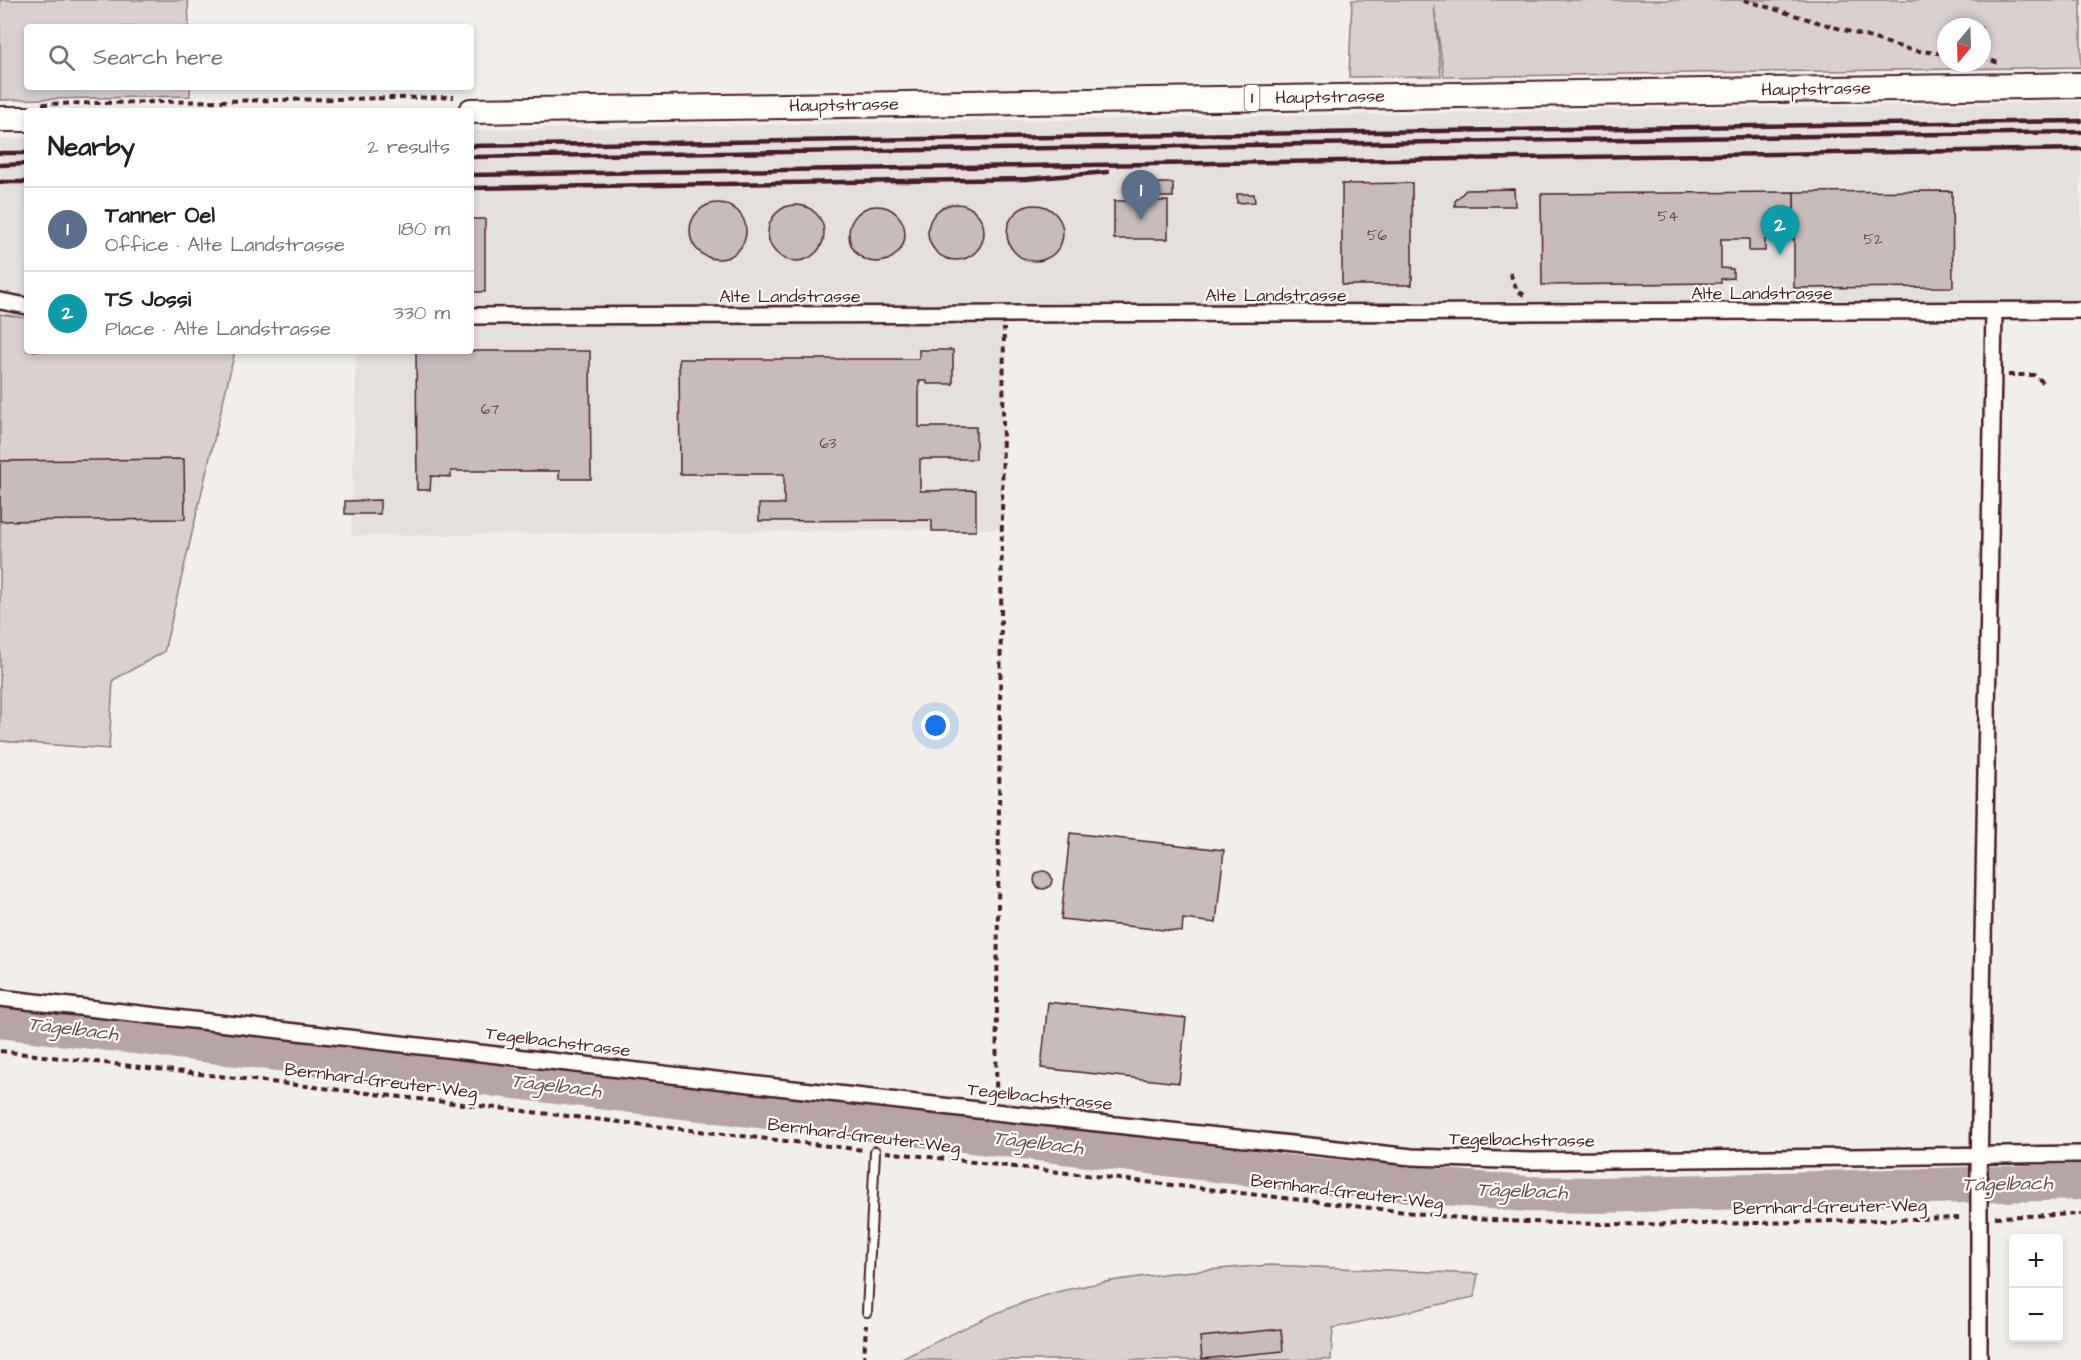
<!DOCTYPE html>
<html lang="en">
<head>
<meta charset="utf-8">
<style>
	:root { --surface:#fff; --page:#f6f6f6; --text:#202124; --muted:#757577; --line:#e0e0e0; --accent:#1f6fb2 }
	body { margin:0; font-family:"Architects Daughter",sans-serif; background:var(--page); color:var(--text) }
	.controls { position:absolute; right:18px; bottom:18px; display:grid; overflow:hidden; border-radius:6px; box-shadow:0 3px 9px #0003 }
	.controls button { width:54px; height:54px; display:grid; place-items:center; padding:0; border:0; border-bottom:2px solid var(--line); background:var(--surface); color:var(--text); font:30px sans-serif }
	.compass { position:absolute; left:1937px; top:18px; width:54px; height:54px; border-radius:50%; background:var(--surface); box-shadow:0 3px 9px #0003; rotate:199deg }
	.you { position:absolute; left:936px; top:726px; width:21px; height:21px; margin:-15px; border:4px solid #fff; border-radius:50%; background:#1a73e8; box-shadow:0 0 0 9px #1a73e833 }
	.badge { display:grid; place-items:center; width:39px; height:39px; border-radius:50%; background:var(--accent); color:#fff; font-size:20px; font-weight:700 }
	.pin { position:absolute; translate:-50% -50px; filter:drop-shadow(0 2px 3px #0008) }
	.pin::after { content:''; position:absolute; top:32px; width:21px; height:18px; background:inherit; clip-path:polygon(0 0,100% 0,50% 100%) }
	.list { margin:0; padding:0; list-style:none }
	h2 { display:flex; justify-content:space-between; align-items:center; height:78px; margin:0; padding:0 24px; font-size:26px }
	h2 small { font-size:20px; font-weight:400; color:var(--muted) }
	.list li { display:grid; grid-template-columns:39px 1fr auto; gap:18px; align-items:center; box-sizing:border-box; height:84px; padding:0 24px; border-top:2px solid var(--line) }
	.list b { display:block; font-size:22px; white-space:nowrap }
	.list p { margin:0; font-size:20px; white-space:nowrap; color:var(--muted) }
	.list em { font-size:20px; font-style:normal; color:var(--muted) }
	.icon { flex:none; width:33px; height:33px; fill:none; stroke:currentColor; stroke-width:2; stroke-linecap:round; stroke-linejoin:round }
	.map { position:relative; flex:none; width:2081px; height:1360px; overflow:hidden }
	.search { position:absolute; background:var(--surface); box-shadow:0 3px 9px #0003; left:24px; top:24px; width:450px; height:66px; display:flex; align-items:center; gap:15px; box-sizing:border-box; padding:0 21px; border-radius:6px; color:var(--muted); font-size:22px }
	.panel { position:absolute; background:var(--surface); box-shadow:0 3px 9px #0003; left:24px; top:108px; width:450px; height:246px; border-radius:6px }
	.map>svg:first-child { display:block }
</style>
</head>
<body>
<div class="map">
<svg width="2081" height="1360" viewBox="0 0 2081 1360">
	<rect width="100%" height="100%" fill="#f2efeb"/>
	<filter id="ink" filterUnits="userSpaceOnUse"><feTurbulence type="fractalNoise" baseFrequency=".0167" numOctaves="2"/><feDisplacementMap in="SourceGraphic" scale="12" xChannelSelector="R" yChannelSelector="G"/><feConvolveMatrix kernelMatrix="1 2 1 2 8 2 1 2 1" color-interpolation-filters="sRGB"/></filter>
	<g filter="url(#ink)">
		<g fill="#e5dfdd">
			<polygon points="2081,102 2081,310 1005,316 1002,529 351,536 356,351 471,351 471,130"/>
			<polygon points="27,138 27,306 0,301 0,139"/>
		</g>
		<g fill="#d9d0cf" stroke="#92787d" stroke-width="1.5" fill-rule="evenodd">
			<polygon points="0,0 188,0 189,27 27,27 27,87 190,87 190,96 0,100"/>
			<path d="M1352 0H2081V67L1444 77 1434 5 1441 76 1349 77ZM1946 27H1982V63H1946Z"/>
			<polygon points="0,314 27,318 27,351 235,351 164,652 113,680 109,749 0,741"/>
			<path d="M1270 1265 1478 1274 1474 1297 1333 1328 1331 1360H900C956 1332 1012 1301 1074 1288 1138 1274 1205 1270 1270 1265Z"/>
		</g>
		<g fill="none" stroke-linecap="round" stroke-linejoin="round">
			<polyline stroke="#b7a5a6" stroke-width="36" points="0,1020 1317,1176 1526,1194 1598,1195 2081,1182"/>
		</g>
		<g fill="#c8bbbb" stroke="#4a1f2b" stroke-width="1.5">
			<rect x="1129" y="183" width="44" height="14"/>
			<polygon points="1412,183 1412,285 1342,285 1342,184"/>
			<polygon points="1514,189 1515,206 1455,206 1455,201 1466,190"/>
			<polygon points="1952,191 1953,287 1794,288 1794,192"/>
			<polygon points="1794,192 1794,239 1765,239 1765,251 1749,251 1749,239 1721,239 1721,268 1733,269 1733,278 1721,279 1721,283 1542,285 1541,194"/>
			<polygon points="1237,194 1254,194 1255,202 1237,203"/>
			<rect x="1114" y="201" width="54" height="38"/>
			<circle cx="718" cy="231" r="28"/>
			<circle cx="956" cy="232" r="28"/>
			<circle cx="796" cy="233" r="28"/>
			<circle cx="1035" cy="233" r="28"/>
			<circle cx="877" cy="234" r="28"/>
			<rect x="471" y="219" width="14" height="73"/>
			<polygon points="919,350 953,350 953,384 927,384 927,381 919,381 919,427 976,427 976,459 920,459 920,491 976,490 976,531 932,531 932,520 759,521 759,504 784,504 784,474 680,474 679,359 919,359"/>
			<polygon points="416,351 590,351 591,479 559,479 559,471 451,471 451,477 431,476 430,490 417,490"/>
			<polygon points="184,459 185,519 0,521 0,461"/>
			<polygon points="380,500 380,514 345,514 345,501"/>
			<polygon points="1070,833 1224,850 1216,923 1183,919 1182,932 1061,919"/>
			<circle cx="1043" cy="880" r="9"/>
			<polygon points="1048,1002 1186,1018 1179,1083 1041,1068"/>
			<polygon points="1281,1329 1283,1351 1202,1359 1200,1337"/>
		</g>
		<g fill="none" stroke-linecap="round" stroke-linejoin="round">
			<defs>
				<polyline id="service" points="867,1312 875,1151"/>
				<g id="minor">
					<polyline points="0,301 27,306"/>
					<polyline points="471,316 2081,310"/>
					<polyline points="0,998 995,1112 1412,1157 1530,1161 2081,1154"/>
					<polyline points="1979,1360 1979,1172 1994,311"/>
				</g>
				<g id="primary">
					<polyline points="471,111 2081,85"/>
					<polyline points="0,119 27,119"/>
				</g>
			</defs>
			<use href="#service" stroke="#4a1f2b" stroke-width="12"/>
			<use href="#minor" stroke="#4a1f2b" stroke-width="20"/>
			<use href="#primary" stroke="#4a1f2b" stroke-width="28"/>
			<g stroke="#4a1f2b" stroke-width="4" stroke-dasharray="6 4.5" stroke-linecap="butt">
				<polyline points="1744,0 1911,50 1946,54"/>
				<polyline points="1982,57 2001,64"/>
				<polyline points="42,104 454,97"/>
				<polyline points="1510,273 1517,290 1524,295"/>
				<polyline points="2008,375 2034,375 2044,383"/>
				<polyline points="0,1051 864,1150"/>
				<polyline points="996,1098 1004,328"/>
				<path d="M886 1152 1449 1217C1620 1231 1792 1221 1963 1218"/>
				<polyline points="1995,1217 2081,1214"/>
				<polyline points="864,1360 866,1325"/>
			</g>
			<use href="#service" stroke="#fdfcf7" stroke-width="8"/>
			<use href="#minor" stroke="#fdfcf7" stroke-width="15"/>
			<use href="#primary" stroke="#fdfcf7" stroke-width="24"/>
			<g stroke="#4a1f2b" stroke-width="4.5">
				<polyline points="471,146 2081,121"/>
				<polyline points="0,153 27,153"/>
				<polyline points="471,157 2081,132"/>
				<polyline points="0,165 27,164"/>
				<polyline points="471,175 2081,149"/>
				<polyline points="0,182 27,182"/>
				<polyline points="471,188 1026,179 1108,172"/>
			</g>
		</g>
	</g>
	<g text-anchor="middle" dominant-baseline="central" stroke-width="4.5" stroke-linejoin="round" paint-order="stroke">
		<g font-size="15" fill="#6a464f">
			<text x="1668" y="216">54</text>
			<text x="1377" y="235">56</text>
			<text x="1873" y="239">52</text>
			<text x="490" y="409">67</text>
			<text x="828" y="443">63</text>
		</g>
		<rect fill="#fdfcf7" stroke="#806168" stroke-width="1.5" x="1244.5" y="85" width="15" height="26" rx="4.5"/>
		<g font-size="16" font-weight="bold" fill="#4a1f2b">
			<text x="1252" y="98">1</text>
		</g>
		<g font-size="18" fill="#4a1f2b" stroke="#fdfcf7">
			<text transform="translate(1816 89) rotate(-1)">Hauptstrasse</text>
			<text transform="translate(1330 97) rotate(-1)">Hauptstrasse</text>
			<text transform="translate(844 105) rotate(-1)">Hauptstrasse</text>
			<text x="1762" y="293">Alte Landstrasse</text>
			<text x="1276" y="295">Alte Landstrasse</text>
			<text x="790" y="296">Alte Landstrasse</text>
			<text transform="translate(558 1042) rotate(7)">Tegelbachstrasse</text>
			<text transform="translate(381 1081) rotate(7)">Bernhard-Greuter-Weg</text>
			<text transform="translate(1040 1097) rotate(6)">Tegelbachstrasse</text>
			<text transform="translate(864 1136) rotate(7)">Bernhard-Greuter-Weg</text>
			<text transform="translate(1522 1140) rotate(1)">Tegelbachstrasse</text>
			<text transform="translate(1347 1192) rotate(7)">Bernhard-Greuter-Weg</text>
			<text transform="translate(1830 1207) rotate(-1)">Bernhard-Greuter-Weg</text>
		</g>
		<g font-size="20" font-style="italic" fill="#704e56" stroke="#fdfcf7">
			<text transform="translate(73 1029) rotate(7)">Tägelbach</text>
			<text transform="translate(556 1086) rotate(7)">Tägelbach</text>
			<text transform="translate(1038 1143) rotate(7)">Tägelbach</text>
			<text transform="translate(2007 1184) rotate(-1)">Tägelbach</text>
			<text transform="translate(1522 1191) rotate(2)">Tägelbach</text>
		</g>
	</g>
</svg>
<div class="controls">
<button>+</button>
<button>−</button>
</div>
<svg class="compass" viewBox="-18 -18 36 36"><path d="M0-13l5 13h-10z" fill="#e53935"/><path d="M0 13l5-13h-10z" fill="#757577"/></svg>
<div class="you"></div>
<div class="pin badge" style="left:1141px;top:220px;background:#5c6f8a">1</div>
<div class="pin badge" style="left:1780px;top:255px;background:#0f9aa8">2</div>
<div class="search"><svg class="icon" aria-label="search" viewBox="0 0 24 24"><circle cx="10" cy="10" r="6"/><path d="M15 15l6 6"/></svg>Search here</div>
<section class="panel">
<h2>Nearby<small>2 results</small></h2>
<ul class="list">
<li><span class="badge" style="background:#5c6f8a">1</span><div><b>Tanner Oel</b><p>Office · Alte Landstrasse</p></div><em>180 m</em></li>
<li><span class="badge" style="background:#0f9aa8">2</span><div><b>TS Jossi</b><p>Place · Alte Landstrasse</p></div><em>330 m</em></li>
</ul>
</section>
</div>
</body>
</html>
